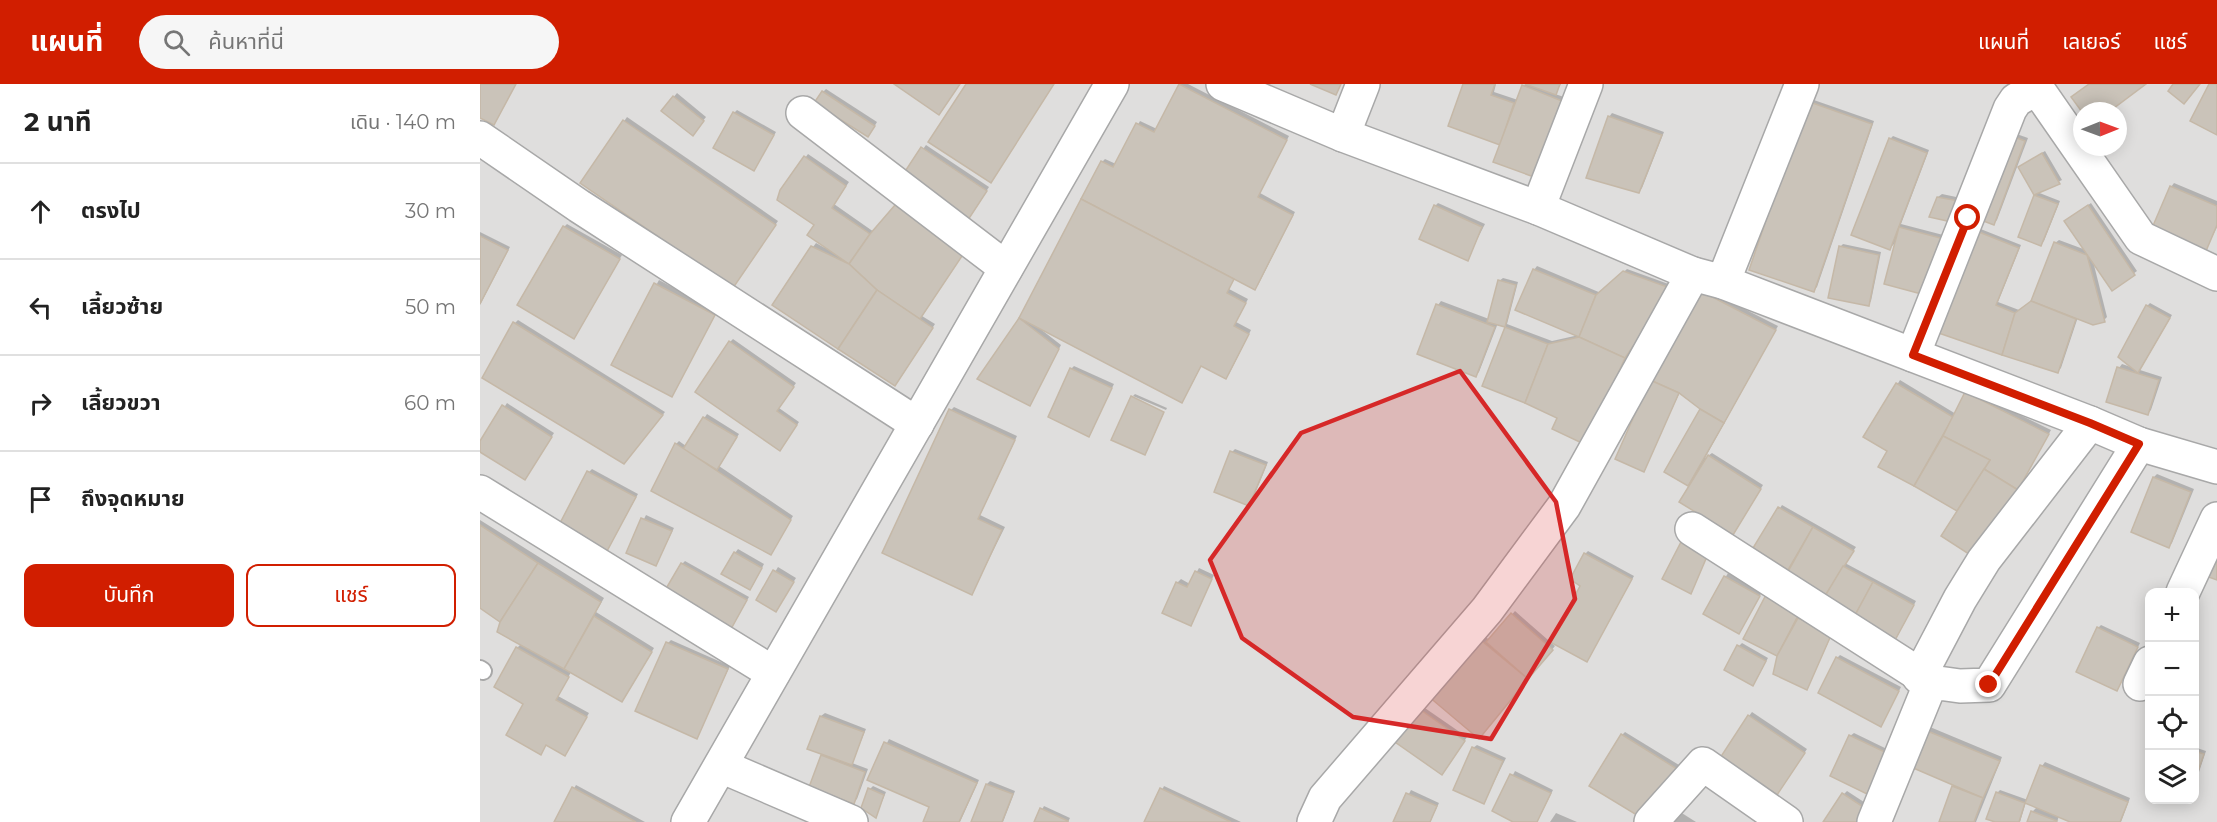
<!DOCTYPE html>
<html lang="th">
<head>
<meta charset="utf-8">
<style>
	:root { --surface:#fff; --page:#f6f6f6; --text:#222; --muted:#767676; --line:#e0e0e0; --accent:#d11e00 }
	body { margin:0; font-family:Montserrat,"Noto Sans Thai",sans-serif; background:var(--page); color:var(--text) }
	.controls { position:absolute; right:18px; bottom:18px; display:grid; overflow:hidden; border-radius:12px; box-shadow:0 3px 15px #0003 }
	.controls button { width:54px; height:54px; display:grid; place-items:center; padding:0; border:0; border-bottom:2px solid var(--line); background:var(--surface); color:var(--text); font:30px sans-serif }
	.compass { position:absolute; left:1593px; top:18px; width:54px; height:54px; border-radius:50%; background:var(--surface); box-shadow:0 3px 15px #0003; rotate:89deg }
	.stop { position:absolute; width:18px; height:18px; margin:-14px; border:4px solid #d11e00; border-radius:50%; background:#fff }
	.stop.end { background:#d11e00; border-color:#fff; box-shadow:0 2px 6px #0008 }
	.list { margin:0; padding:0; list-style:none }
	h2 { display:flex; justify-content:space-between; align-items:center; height:78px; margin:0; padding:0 24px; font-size:26px }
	h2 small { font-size:20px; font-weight:400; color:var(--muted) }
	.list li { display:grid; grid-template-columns:39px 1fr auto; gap:18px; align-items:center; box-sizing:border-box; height:96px; padding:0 24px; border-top:2px solid var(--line) }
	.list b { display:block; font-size:22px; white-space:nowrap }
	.list em { font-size:20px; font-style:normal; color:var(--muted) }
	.actions { display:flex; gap:12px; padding:18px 24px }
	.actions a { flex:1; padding:14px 0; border:2px solid var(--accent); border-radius:12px; text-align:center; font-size:21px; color:var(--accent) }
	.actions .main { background:var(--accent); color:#fff }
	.icon { flex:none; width:33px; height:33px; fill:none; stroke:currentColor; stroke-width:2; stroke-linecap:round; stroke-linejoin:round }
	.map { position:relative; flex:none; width:1737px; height:738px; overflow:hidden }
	header { display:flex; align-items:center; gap:36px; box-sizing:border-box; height:84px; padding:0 30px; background:var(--accent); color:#fff }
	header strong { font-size:28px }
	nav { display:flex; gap:33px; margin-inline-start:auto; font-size:21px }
	.search { width:420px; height:54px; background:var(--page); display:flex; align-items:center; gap:15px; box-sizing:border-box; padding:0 21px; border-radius:33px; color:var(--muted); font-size:22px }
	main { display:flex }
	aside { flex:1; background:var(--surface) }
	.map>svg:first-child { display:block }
</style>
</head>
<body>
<header>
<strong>แผนที่</strong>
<div class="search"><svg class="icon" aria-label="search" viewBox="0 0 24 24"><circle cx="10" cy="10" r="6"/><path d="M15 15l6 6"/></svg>ค้นหาที่นี่</div>
<nav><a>แผนที่</a><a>เลเยอร์</a><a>แชร์</a></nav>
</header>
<main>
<aside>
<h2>2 นาที<small>เดิน · 140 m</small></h2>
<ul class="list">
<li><svg class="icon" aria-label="ahead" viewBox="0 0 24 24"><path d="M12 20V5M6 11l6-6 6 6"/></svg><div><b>ตรงไป</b></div><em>30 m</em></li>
<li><svg class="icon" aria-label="left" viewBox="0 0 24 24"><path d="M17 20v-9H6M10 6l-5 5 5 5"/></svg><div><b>เลี้ยวซ้าย</b></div><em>50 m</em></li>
<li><svg class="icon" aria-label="right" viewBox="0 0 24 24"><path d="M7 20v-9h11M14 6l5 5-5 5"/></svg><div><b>เลี้ยวขวา</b></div><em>60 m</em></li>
<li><svg class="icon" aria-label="arrive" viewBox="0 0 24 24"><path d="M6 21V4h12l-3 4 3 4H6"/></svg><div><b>ถึงจุดหมาย</b></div></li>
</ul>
<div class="actions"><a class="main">บันทึก</a><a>แชร์</a></div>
</aside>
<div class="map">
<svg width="1737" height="738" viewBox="0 0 1737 738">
	<rect width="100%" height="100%" fill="#f2f0e6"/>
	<path fill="#dfdedd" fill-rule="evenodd" d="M0 0H1737V738H0ZM1602 27H1638V63H1602ZM1670 508H1714V716H1670Z"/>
	<g fill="#0003">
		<polygon points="701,0 708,0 809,52 780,109 815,128 778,201 774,204 755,194 749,205 768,215 756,238 771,246 749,290 746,293 722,281 702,318 564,245 563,247 581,261 550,320 500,294 540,235 622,78 625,75 636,80 660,37 677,45"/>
		<polygon points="985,0 1016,0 1014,8 1038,16 1045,0 1081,0 1075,10 1084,13 1057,88"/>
		<polygon points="346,5 397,38 391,48 343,8"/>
		<polygon points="197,9 226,33 216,46 183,26"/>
		<polygon points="1331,15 1394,37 1337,203 1333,207"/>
		<polygon points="257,26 296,48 274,86 254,29"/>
		<polygon points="1132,29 1184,48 1162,104 1159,107 1129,33"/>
		<polygon points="147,33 298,137 256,199 102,99"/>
		<polygon points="1528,47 1548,54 1517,136 1514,139"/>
		<polygon points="1413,52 1449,66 1421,140 1467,152 1406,199 1416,158 1410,164 1410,55"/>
		<polygon points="446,61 509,103 491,131 424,91"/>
		<polygon points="1565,67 1582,96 1557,108 1580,117 1564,157 1561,160 1540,152 1556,111 1539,83"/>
		<polygon points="328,70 369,98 354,120 394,148 419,119 486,165 442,232 455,240 418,297 333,163 336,159 345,164 346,162 336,141 301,107"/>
		<polygon points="1694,99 1737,117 1737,143 1726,165 1691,103"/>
		<polygon points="1462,110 1481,114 1475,133 1458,113"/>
		<polygon points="958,119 1005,140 987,175 955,122"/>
		<polygon points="1611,119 1657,187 1632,205 1613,177 1627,233 1624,236 1598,233 1581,284 1577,288 1452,245 1493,142 1541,161 1518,218 1539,226 1553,216 1575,159 1579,156 1606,166 1590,134"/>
		<polygon points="87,140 142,171 94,253 84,143"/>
		<polygon points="0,148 30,163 0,221"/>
		<polygon points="1363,160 1401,168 1391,217 1388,221 1360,163"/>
		<polygon points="1057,182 1121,209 1147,185 1194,202 1148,269 1108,356 1079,333 1004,301 1026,242 1018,239 999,288 996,291 958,221 961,217 1009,235 1019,197 1023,194 1038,198 1027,240 1072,257 1099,251 1054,186"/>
		<polygon points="179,196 237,227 191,311 133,280"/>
		<polygon points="1221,203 1298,242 1225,374 1232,369 1283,401 1256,446 1210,402 1186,387 1222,324 1200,308 1163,386"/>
		<polygon points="1670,219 1692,231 1660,286 1682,293 1671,326 1668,329 1639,284 1642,280 1654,284 1667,222"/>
		<polygon points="38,236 185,328 147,375 35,239"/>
		<polygon points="253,255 316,299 299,324 319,338 303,362 250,258"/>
		<polygon points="594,282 634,300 609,351 591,285"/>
		<polygon points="1420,296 1476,330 1489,306 1571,346 1540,401 1479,426 1400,382 1409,367 1385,353"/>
		<polygon points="655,310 687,324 686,326 653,312"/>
		<polygon points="651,314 684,329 664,369"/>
		<polygon points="27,319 74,349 45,394 0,366 0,360"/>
		<polygon points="474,323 537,352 500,431 525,443 492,509 471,326"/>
		<polygon points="227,330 259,350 239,382 313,432 291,469 196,360 199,357 206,362"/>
		<polygon points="755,365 788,378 772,417 769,420 752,368"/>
		<polygon points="112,385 158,410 126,467 109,388"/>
		<polygon points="1677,390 1714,405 1692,459 1689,462 1652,447 1674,393"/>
		<polygon points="1302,421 1376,463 1365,479 1436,517 1417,553 1275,463"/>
		<polygon points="166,431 194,444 176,480 148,468"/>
		<polygon points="0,436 124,514 116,528 174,564 145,613 91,588 78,612 109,629 85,670 67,659 61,669 45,619 37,564 41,560 22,537 0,523"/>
		<polygon points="258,465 284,480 273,501 255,469"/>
		<polygon points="1108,467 1154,492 1107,576 1102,501 1105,470"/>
		<polygon points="205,477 269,513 251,543 202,480"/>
		<polygon points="298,483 316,494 296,526 278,516"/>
		<polygon points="719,484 734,491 710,540 697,499 701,495 710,500"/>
		<polygon points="1248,489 1282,508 1259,548 1225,529"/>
		<polygon points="1324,520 1314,539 1323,531 1354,546 1327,604 1299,571 1265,555"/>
		<polygon points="1035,527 1075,562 1002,650 1002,551 1010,556"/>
		<polygon points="1621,541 1660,559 1637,605 1618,544"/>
		<polygon points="191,556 250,582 216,653 188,559"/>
		<polygon points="1262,559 1288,574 1276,596 1259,562"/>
		<polygon points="1360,571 1421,603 1403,638 1357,574"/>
		<polygon points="942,622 987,653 965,686 917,658"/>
		<polygon points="1272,628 1327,665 1300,706 1269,632"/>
		<polygon points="345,629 386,645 372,679 388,685 377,715 373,718 342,672 345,670 329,664 341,632"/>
		<polygon points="1450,643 1522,673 1496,738 1460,738 1473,703 1476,700 1433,682"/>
		<polygon points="1145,648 1199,681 1168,731 1142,651"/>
		<polygon points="1374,649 1409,666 1387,708 1370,652"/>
		<polygon points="409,655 499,696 480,738 445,738 451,723 389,695"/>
		<polygon points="997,661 1026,674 1004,718 993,664"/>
		<polygon points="1714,663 1726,667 1714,703"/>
		<polygon points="1565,678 1650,714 1641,738 1594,738 1579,732 1577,738 1549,738 1552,728 1557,723 1546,718 1540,738 1519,738 1517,709 1520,706 1548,716 1562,682"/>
		<polygon points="1035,687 1073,706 1057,738 1036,738 1014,727"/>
		<polygon points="510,697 535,707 523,738 493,738 507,700"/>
		<polygon points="96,701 165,738 75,738"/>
		<polygon points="393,702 406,708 396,732 390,705"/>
		<polygon points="684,702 761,738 666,738"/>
		<polygon points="931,706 959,719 950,738 914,738"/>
		<polygon points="1367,707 1390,722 1345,738 1364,710"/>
		<polygon points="564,722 590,734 588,738 555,738"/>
		<polygon points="1197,726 1216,738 1188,738"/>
		<polygon points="1076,729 1097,738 1070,738"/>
	</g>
	<g fill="#cac3b9" stroke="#c5b8a7" stroke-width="1.5">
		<polygon points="0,0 36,0 14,41 0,34"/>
		<polygon points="414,0 480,0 459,31"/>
		<polygon points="486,0 574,0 511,99 448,58"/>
		<polygon points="699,0 807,56 778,113 813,131 775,206 601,115 621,77 633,83 656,39 674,48"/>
		<polygon points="830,0 861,0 856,11"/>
		<polygon points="983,0 1015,0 1011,11 1034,19 1020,61 968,42"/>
		<polygon points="1045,0 1080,0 1076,11"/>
		<polygon points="1609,0 1666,0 1630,27 1602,28 1591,13"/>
		<polygon points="1693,0 1720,0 1704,20 1688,7"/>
		<polygon points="1729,0 1737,0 1737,51 1710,37"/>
		<polygon points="1042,1 1082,17 1054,93 1013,78"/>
		<polygon points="342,7 395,42 388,53 334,19"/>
		<polygon points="193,12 224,37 213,52 181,27"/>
		<polygon points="1327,17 1392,40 1334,208 1269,186"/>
		<polygon points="253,28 294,51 274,87 233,64"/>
		<polygon points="1128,32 1182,51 1159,109 1106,94"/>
		<polygon points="143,36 296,141 253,204 100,99"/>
		<polygon points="1524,49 1545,57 1514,141 1493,133"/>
		<polygon points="1409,54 1447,69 1410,166 1371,151"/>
		<polygon points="441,63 507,107 488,136 422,92"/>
		<polygon points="1562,69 1580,100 1554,111 1538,83"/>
		<polygon points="324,72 366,102 352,124 390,150 369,180 327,151 334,141 297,116 300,106"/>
		<polygon points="1690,102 1737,122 1737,141 1726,167 1672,144"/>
		<polygon points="1554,111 1578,120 1561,162 1538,153"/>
		<polygon points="1457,113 1479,117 1472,138 1449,133"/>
		<polygon points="601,115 754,195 747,209 766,219 754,242 769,250 746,295 721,282 702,319 539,234"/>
		<polygon points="415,121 484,169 440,235 397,206 369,180 390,150"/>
		<polygon points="954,121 1002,143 988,177 939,155"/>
		<polygon points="1608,121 1655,191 1632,207 1584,137"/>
		<polygon points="83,142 140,175 94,255 37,221"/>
		<polygon points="1419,143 1464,155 1449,212 1404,200"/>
		<polygon points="1489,144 1539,164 1516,221 1535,229 1522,271 1450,246"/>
		<polygon points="0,152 28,166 0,220"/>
		<polygon points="1574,158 1607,171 1625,238 1613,241 1551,217"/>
		<polygon points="331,162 369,180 397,206 358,265 292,221"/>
		<polygon points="1359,162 1399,171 1389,222 1348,214"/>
		<polygon points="1053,185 1116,211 1099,253 1035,226"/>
		<polygon points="1143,187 1193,205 1145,274 1099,253 1116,211"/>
		<polygon points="1018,196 1036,201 1025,243 1007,238"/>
		<polygon points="174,199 235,231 192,313 131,281"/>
		<polygon points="1217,205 1296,246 1244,339 1220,325 1199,309 1170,296"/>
		<polygon points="397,206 453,244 415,302 358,265"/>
		<polygon points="1551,217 1596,235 1578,289 1522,271 1535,229"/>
		<polygon points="956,220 1015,243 996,293 937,270"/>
		<polygon points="1666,221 1690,234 1658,289 1638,273"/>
		<polygon points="539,234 579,265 550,322 497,295"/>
		<polygon points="33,238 183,331 144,380 2,294"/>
		<polygon points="1025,243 1068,260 1045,319 1002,302"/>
		<polygon points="1099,253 1145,274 1106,361 1072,345 1077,334 1045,319 1068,260"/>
		<polygon points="249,257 314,303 297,327 317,341 300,367 215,308"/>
		<polygon points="1637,283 1679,296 1668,331 1626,318"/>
		<polygon points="590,284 632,304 609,353 568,333"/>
		<polygon points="1170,296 1199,309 1164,388 1135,375"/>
		<polygon points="1416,299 1473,333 1434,402 1398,383 1407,367 1383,353"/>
		<polygon points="1485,308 1569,350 1538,406 1504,385 1510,376 1463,352"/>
		<polygon points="651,312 684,328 665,371 631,356"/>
		<polygon points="22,321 72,353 45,396 0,368 0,357"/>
		<polygon points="469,325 535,356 498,435 522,446 492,511 402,469"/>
		<polygon points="1220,325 1244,339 1208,402 1184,388"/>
		<polygon points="223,333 257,353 237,386 203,365"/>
		<polygon points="1463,352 1510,376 1477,427 1434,402"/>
		<polygon points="195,359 311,436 291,471 171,407"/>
		<polygon points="750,367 786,381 769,422 734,408"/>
		<polygon points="1228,371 1281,405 1253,451 1199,418"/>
		<polygon points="1504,385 1538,406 1495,474 1461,452"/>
		<polygon points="107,387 156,413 126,469 78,443"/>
		<polygon points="1673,393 1711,408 1689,464 1651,448"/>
		<polygon points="1298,423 1333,443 1308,486 1273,464"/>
		<polygon points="161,434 192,447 176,482 146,469"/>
		<polygon points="0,441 58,479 20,538 0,524"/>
		<polygon points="1333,443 1374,467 1342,517 1305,493"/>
		<polygon points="1202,456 1228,470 1211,510 1182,495"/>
		<polygon points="1737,465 1737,496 1726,492"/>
		<polygon points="254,468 282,484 270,506 241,490"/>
		<polygon points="1104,469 1152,495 1107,578 1070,558 1100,502 1090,495"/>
		<polygon points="58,479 121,518 84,585 17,548 20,538"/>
		<polygon points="201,479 267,516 251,545 184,508"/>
		<polygon points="1363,482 1393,498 1373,535 1342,517"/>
		<polygon points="293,486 314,498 296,528 276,516"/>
		<polygon points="715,487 732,495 711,542 682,529 696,498 707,503"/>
		<polygon points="1244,492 1280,512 1259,550 1223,530"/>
		<polygon points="1393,498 1434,521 1414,558 1373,535"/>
		<polygon points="1288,507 1322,524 1297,572 1263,555"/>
		<polygon points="1031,529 1073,566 1048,595 1006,558"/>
		<polygon points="114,532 172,568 142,618 84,585"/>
		<polygon points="1318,534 1352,549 1327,606 1293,590 1297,572"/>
		<polygon points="1617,543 1658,563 1637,607 1596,588"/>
		<polygon points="997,553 1048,595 999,655 948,612"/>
		<polygon points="186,558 248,585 217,655 155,627"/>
		<polygon points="1257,561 1286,577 1273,602 1244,586"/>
		<polygon points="36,563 89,593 76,616 107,633 85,672 66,661 61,671 26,651 43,620 14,603"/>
		<polygon points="1356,573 1419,607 1401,643 1338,609"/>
		<polygon points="938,624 985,657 962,691 915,658"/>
		<polygon points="1268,631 1325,669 1297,711 1240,674"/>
		<polygon points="340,632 384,648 372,681 327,665"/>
		<polygon points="1445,646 1520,677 1503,714 1431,683"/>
		<polygon points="1141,650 1197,685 1165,736 1109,702"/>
		<polygon points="1369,651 1407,669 1387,710 1350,692"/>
		<polygon points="404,658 497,699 479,738 443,738 449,723 387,696"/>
		<polygon points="992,663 1023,677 1004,720 973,706"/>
		<polygon points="1714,667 1724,670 1714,699"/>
		<polygon points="341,671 385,688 374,720 329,703"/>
		<polygon points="1560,681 1648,718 1640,738 1590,738 1545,719"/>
		<polygon points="1030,690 1071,709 1057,738 1033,738 1012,727"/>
		<polygon points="506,700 533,710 522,738 491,738"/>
		<polygon points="1472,702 1503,714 1494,738 1459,738"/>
		<polygon points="92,703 156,738 74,738"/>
		<polygon points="388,704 404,711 396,734 381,724"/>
		<polygon points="680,704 751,738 664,738"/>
		<polygon points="1516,708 1545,719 1539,738 1515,738 1506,735"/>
		<polygon points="926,709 957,722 950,738 913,738"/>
		<polygon points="1362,709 1388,726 1380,738 1343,738"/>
		<polygon points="560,724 588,737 588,738 554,738"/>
		<polygon points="1551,727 1577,737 1576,738 1547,738"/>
	</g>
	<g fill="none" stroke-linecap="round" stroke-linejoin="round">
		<defs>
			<polyline id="service" points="0,585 3,587"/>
			<g id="minor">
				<polyline points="743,0 863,51 1058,124 1213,190 1243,198 1610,339 1659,360 1737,383"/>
				<polyline points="1554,0 1661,154 1737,190"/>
				<polyline points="323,29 526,184"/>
				<polyline points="863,51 883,0"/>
				<polyline points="0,54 99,122 437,340"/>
				<polyline points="1058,124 1106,0"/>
				<polyline points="1243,198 1322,0"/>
				<polyline points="1433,271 1530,25 1536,16 1557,4"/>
				<polyline points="0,408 293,589"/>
				<polyline points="1212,445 1451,598"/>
				<polyline points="1703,508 1737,435"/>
				<polyline points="1439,593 1480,515 1504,476 1610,339"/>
				<polyline points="1660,600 1670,579"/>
				<polyline points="241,682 371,738"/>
				<polyline points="834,738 845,714 1007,526 1084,422 1213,190"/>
				<polyline points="1171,738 1223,680 1306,738"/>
				<polyline points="1394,738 1451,598 1480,602 1509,601 1659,360"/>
			</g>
			<polyline id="tertiary" points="208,738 632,0"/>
		</defs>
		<use href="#service" stroke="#a8a8a8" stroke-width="20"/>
		<use href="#minor" stroke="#a8a8a8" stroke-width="36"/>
		<use href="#tertiary" stroke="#a8a8a8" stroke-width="36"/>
		<use href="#service" stroke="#fff" stroke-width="16"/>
		<use href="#minor" stroke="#fff" stroke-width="33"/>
		<use href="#tertiary" stroke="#fff" stroke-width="33"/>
	</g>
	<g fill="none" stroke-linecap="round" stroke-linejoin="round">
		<polyline stroke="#d11e00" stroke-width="8" points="1488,134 1433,271 1610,339 1659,360 1509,601"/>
	</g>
	<path fill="#d62828" fill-opacity="0.2" stroke="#d62828" stroke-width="4.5" stroke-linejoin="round" d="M980 287 1076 418 1095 515 1011 655 873 633 762 554 730 476 821 349Z"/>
</svg>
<div class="controls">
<button>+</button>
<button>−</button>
<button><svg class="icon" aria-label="locate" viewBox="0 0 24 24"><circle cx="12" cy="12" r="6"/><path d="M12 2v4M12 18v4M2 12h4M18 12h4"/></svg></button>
<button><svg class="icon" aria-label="layers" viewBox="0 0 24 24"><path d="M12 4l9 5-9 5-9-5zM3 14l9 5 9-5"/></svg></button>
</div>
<svg class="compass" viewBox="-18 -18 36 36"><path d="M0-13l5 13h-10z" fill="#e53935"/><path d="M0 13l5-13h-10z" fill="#767676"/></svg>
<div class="stop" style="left:1488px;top:134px"></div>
<div class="stop end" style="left:1509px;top:601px"></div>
</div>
</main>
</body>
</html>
